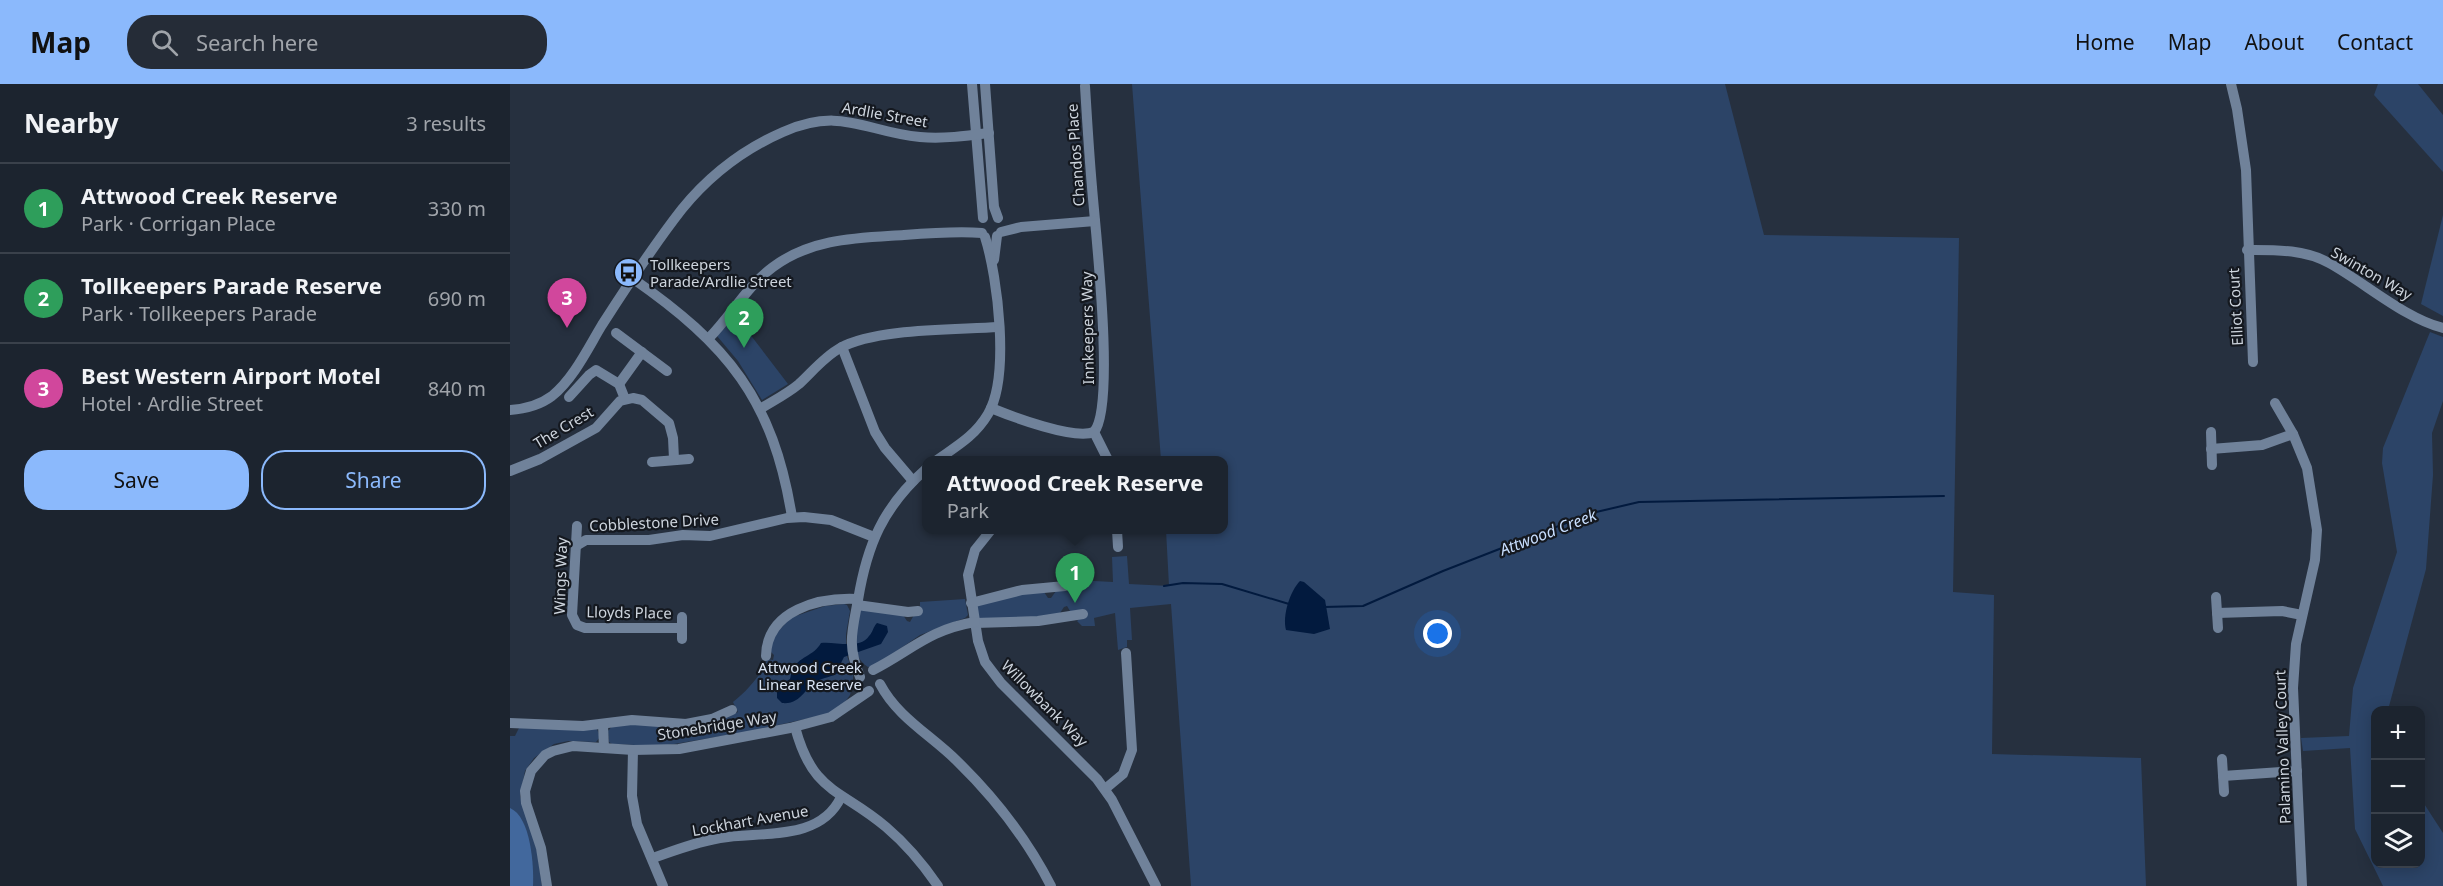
<!DOCTYPE html>
<html lang="en">
<head>
<meta charset="utf-8">
<style>
	:root { --surface:#1c242f; --page:#252c37; --text:#f1f3f6; --muted:#a0a4aa; --line:#3a414b; --accent:#8bb9fc }
	body { margin:0; font-family:"Noto Sans",sans-serif; background:var(--page); color:var(--text) }
	.controls { position:absolute; right:18px; bottom:18px; display:grid; overflow:hidden; border-radius:12px; box-shadow:0 3px 15px #0003 }
	.controls button { width:54px; height:54px; display:grid; place-items:center; padding:0; border:0; border-bottom:2px solid var(--line); background:var(--surface); color:var(--text); font:30px sans-serif }
	.you { position:absolute; left:928px; top:550px; width:21px; height:21px; margin:-15px; border:4px solid #fff; border-radius:50%; background:#1a73e8; box-shadow:0 0 0 9px #1a73e833 }
	.badge { display:grid; place-items:center; width:39px; height:39px; border-radius:50%; background:var(--accent); color:#fff; font-size:20px; font-weight:700 }
	.pin { position:absolute; translate:-50% -50px; filter:drop-shadow(0 2px 3px #0008) }
	.pin::after { content:''; position:absolute; top:32px; width:21px; height:18px; background:inherit; clip-path:polygon(0 0,100% 0,50% 100%) }
	.popup { position:absolute; left:412px; top:372px; width:306px; height:78px; box-sizing:border-box; display:grid; place-content:center; border-radius:12px; background:var(--surface); filter:drop-shadow(0 2px 4px #0005); font-size:20px; white-space:nowrap; color:var(--muted) }
	.popup b { font-size:22px; color:var(--text) }
	.popup::after { content:''; position:absolute; left:50%; top:100%; margin-left:-12px; border:12px solid transparent; border-top-color:var(--surface) }
	.list { margin:0; padding:0; list-style:none }
	h2 { display:flex; justify-content:space-between; align-items:center; height:78px; margin:0; padding:0 24px; font-size:26px }
	h2 small { font-size:20px; font-weight:400; color:var(--muted) }
	.list li { display:grid; grid-template-columns:39px 1fr auto; gap:18px; align-items:center; box-sizing:border-box; height:90px; padding:0 24px; border-top:2px solid var(--line) }
	.list b { display:block; font-size:22px; white-space:nowrap }
	.list p { margin:0; font-size:20px; white-space:nowrap; color:var(--muted) }
	.list em { font-size:20px; font-style:normal; color:var(--muted) }
	.actions { display:flex; gap:12px; padding:18px 24px }
	.actions a { flex:1; padding:14px 0; border:2px solid var(--accent); border-radius:24px; text-align:center; font-size:21px; color:var(--accent) }
	.actions .main { background:var(--accent); color:#111 }
	.icon { flex:none; width:33px; height:33px; fill:none; stroke:currentColor; stroke-width:2; stroke-linecap:round; stroke-linejoin:round }
	.map { position:relative; flex:none; width:1933px; height:802px; overflow:hidden }
	header { display:flex; align-items:center; gap:36px; box-sizing:border-box; height:84px; padding:0 30px; background:var(--accent); color:#111 }
	header strong { font-size:28px }
	nav { display:flex; gap:33px; margin-inline-start:auto; font-size:21px }
	.search { width:420px; height:54px; background:var(--page); display:flex; align-items:center; gap:15px; box-sizing:border-box; padding:0 21px; border-radius:24px; color:var(--muted); font-size:22px }
	main { display:flex }
	aside { flex:1; background:var(--surface) }
	.map>svg:first-child { display:block }
</style>
</head>
<body>
<header>
<strong>Map</strong>
<div class="search"><svg class="icon" aria-label="search" viewBox="0 0 24 24"><circle cx="10" cy="10" r="6"/><path d="M15 15l6 6"/></svg>Search here</div>
<nav><a>Home</a><a>Map</a><a>About</a><a>Contact</a></nav>
</header>
<main>
<aside>
<h2>Nearby<small>3 results</small></h2>
<ul class="list">
<li><span class="badge" style="background:#2e9e5b">1</span><div><b>Attwood Creek Reserve</b><p>Park · Corrigan Place</p></div><em>330 m</em></li>
<li><span class="badge" style="background:#2e9e5b">2</span><div><b>Tollkeepers Parade Reserve</b><p>Park · Tollkeepers Parade</p></div><em>690 m</em></li>
<li><span class="badge" style="background:#d1479c">3</span><div><b>Best Western Airport Motel</b><p>Hotel · Ardlie Street</p></div><em>840 m</em></li>
</ul>
<div class="actions"><a class="main">Save</a><a>Share</a></div>
</aside>
<div class="map">
<svg width="1933" height="802" viewBox="0 0 1933 802">
	<rect width="100%" height="100%" fill="#26303f"/>
	<g fill="#2c4467">
		<polygon points="622,0 1215,0 1254,151 1449,154 1443,508 1484,511 1482,670 1631,674 1636,802 681,802 661,520 620,524 622,556 617,556 617,563 608,566 605,529 584,534 585,542 572,542 567,537 572,532 560,527 557,522 554,523 548,532 467,536 464,522 493,512 534,508 538,514 541,514 546,507 557,507 565,503 565,496 603,498 602,473 617,472 619,500 659,502 656,446 714,446 714,376 651,376"/>
		<polygon points="1868,0 1908,0 1933,31 1933,88 1864,11"/>
		<polygon points="1933,131 1933,232 1911,220"/>
		<polygon points="226,232 278,300 252,316 228,277 207,252"/>
		<polygon points="1920,248 1933,253 1933,317 1922,349 1923,391 1916,485 1878,626 1866,626 1866,780 1910,780 1911,715 1933,749 1933,802 1873,802 1845,745 1840,664 1793,667 1791,654 1839,652 1843,604 1887,468 1872,379 1873,364"/>
		<path d="M455 515 458 531 455 534 410 551 365 582 358 583C338 570 345 544 350 525L393 531 397 537 400 538 404 531 410 529V518Z"/>
		<path d="M334 520 337 521 340 527 336 550V569L343 589V600L340 611 335 618 318 630 236 648 164 660 147 662 102 660 99 658 98 647 103 641 201 640 228 628 223 618C235 609 253 590 257 575L263 576 264 571 261 568 259 558 280 534 315 522Z"/>
		<polygon points="9,644 87,645 90,653 86,658 58,657 44,660 24,674 15,687 10,712 27,767 32,802 0,802 0,652 5,652"/>
	</g>
	<path fill="#42689d" d="M0 724C21 733 24 782 23 802H0Z"/>
	<g fill="#021a3e">
		<path d="M790 497 794 498 815 516 820 545 804 550 776 546C772 532 780 507 790 497Z"/>
		<path d="M367 539 377 542 378 548 371 560 334 573 330 581 332 587C324 592 317 593 309 596 295 602 292 621 272 619L267 614V603L280 595C281 592 281 589 282 586 288 573 304 572 311 559 324 557 350 566 359 552 363 548 363 543 367 539Z"/>
	</g>
	<g fill="none" stroke-linecap="round" stroke-linejoin="round">
		<g stroke="#021a3e" stroke-width="2">
			<polyline points="654,502 673,499 712,500 779,520"/>
			<polyline points="814,523 853,522 933,487 1082,429 1129,418 1434,412"/>
		</g>
		<g stroke="#70829a" stroke-width="10">
			<polyline points="462,0 473,134"/>
			<polyline points="475,0 484,123 488,134"/>
			<polyline points="1721,0 1727,25 1736,86 1743,278"/>
			<path d="M575 2C577 35 579 69 582 103 585 143 606 322 584 348"/>
			<polyline points="491,148 511,143 585,137"/>
			<path d="M1737 166C1765 166 1794 165 1819 179 1854 198 1894 234 1933 244"/>
			<polyline points="484,176 487,152"/>
			<path d="M122 194C218 261 263 315 282 433"/>
			<polyline points="106,249 157,287"/>
			<path d="M199 254C221 232 237 202 263 183 302 154 348 154 394 151 420 149 446 147 472 149"/>
			<polyline points="332,263 365,348 375,364 403,397"/>
			<polyline points="109,300 132,268"/>
			<polyline points="59,313 79,291 86,286 109,300 115,315"/>
			<polyline points="1765,319 1783,350 1797,384 1807,446 1805,476 1786,560 1783,604 1792,802"/>
			<path d="M481 324C503 333 564 356 584 348"/>
			<path d="M250 325C263 317 277 310 289 300 302 288 314 273 330 264 366 244 446 246 488 243"/>
			<path d="M0 326C15 325 30 321 42 312 64 294 78 264 92 241 117 202 143 162 172 125 199 92 234 65 273 48 332 22 355 48 410 53 433 55 456 52 479 49"/>
			<polyline points="584,348 598,376"/>
			<polyline points="1701,348 1702,381"/>
			<polyline points="1701,365 1752,361 1783,350"/>
			<path d="M427 376C447 362 465 352 478 330 500 293 488 194 475 153"/>
			<polyline points="142,378 179,375"/>
			<polyline points="0,387 30,375 86,344 110,317 123,314 132,316 159,339 163,354 164,375"/>
			<polyline points="67,442 62,531 67,541 75,544 172,544"/>
			<polyline points="481,446 465,466 458,491 468,557 475,578 491,599 587,695 602,716 646,802"/>
			<polyline points="607,446 608,463"/>
			<polyline points="66,462 76,456 139,456 173,451 200,452 277,434 294,433 321,436 364,453"/>
			<polyline points="1706,513 1708,544"/>
			<polyline points="461,519 512,506 555,502"/>
			<polyline points="347,521 398,528 408,527"/>
			<polyline points="1707,529 1772,527 1792,531"/>
			<polyline points="465,539 528,537 573,530"/>
			<polyline points="172,555 172,533"/>
			<path d="M256 572C257 526 309 513 348 515"/>
			<path d="M363 586C402 566 418 546 465 538"/>
			<path d="M350 593C337 561 342 548 348 516 357 461 373 423 416 385"/>
			<path d="M370 600C388 634 421 651 447 677 485 714 517 755 541 802"/>
			<polyline points="0,639 73,642 122,636 176,640 202,635 222,626"/>
			<polyline points="93,640 94,664"/>
			<path d="M285 643C303 710 330 704 376 743 396 760 413 780 428 802"/>
			<polyline points="123,666 122,712 127,740 153,802"/>
			<polyline points="1712,675 1714,708"/>
			<polyline points="1713,692 1787,687"/>
			<polyline points="595,705 613,690 622,666 616,569"/>
			<path d="M143 774C165 766 187 758 210 754 251 747 310 758 331 713"/>
			<polyline points="37,802 31,764 16,719 15,707 21,687 35,671 43,667 63,662 123,666 169,665 280,644 321,633 359,607"/>
		</g>
	</g>
	<defs>
		<symbol id="bus-disc" viewBox="-11 -11 22 22"><circle r="9.5" fill="#8bb9fc" stroke="#14181f"/><path d="M-5-6H5V4H4V6H2V4H-2V6H-4V4H-5ZM-3.5-4V0h7V-4ZM-3.5 1.2v1.5H-2V1.2ZM2 1.2v1.5H3.5V1.2Z" fill="#111"/></symbol>
	</defs>
	<g fill-rule="evenodd">
		<use href="#bus-disc" x="102" y="172" width="33" height="33"/>
	</g>
	<g text-anchor="middle" dominant-baseline="central" stroke-width="4.5" stroke-linejoin="round" paint-order="stroke">
		<g font-size="15" fill="#cdd4dd" stroke="#14181f">
			<text transform="translate(375 30) rotate(10)">Ardlie Street</text>
			<text transform="translate(565 71) rotate(-94)">Chandos Place</text>
			<text transform="translate(1862 189) rotate(30)">Swinton Way</text>
			<text transform="translate(1725 223) rotate(-93)">Elliot Court</text>
			<text transform="translate(577 244) rotate(-91)">Innkeepers Way</text>
			<text transform="translate(53 343) rotate(-31)">The Crest</text>
			<text transform="translate(144 438) rotate(-3)">Cobblestone Drive</text>
			<text transform="translate(50 492) rotate(-88)">Wings Way</text>
			<text transform="translate(119 528) rotate(1)">Lloyds Place</text>
			<text transform="translate(535 619) rotate(45)">Willowbank Way</text>
			<text transform="translate(207 641) rotate(-9)">Stonebridge Way</text>
			<text transform="translate(1772 663) rotate(-92)">Palamino Valley Court</text>
			<text transform="translate(240 736) rotate(-10)">Lockhart Avenue</text>
		</g>
		<g font-size="15" fill="#cdd4dd" stroke="#14181f" text-anchor="start">
			<text x="140" y="180">Tollkeepers<tspan x="140" dy="17">Parade/Ardlie Street</tspan></text>
		</g>
		<g font-size="15" fill="#d9e4f4" stroke="#14181f">
			<text x="300" y="583">Attwood Creek<tspan x="300" dy="17">Linear Reserve</tspan></text>
		</g>
		<g font-size="16" font-style="italic" fill="#c7ddfd" stroke="#14181f">
			<text transform="translate(1038 448) rotate(-21)">Attwood Creek</text>
		</g>
	</g>
</svg>
<div class="controls">
<button>+</button>
<button>−</button>
<button><svg class="icon" aria-label="layers" viewBox="0 0 24 24"><path d="M12 4l9 5-9 5-9-5zM3 14l9 5 9-5"/></svg></button>
</div>
<div class="you"></div>
<div class="pin badge" style="left:565px;top:519px;background:#2e9e5b">1</div>
<div class="popup"><b>Attwood Creek Reserve</b>Park</div>
<div class="pin badge" style="left:234px;top:264px;background:#2e9e5b">2</div>
<div class="pin badge" style="left:57px;top:244px;background:#d1479c">3</div>
</div>
</main>
</body>
</html>
